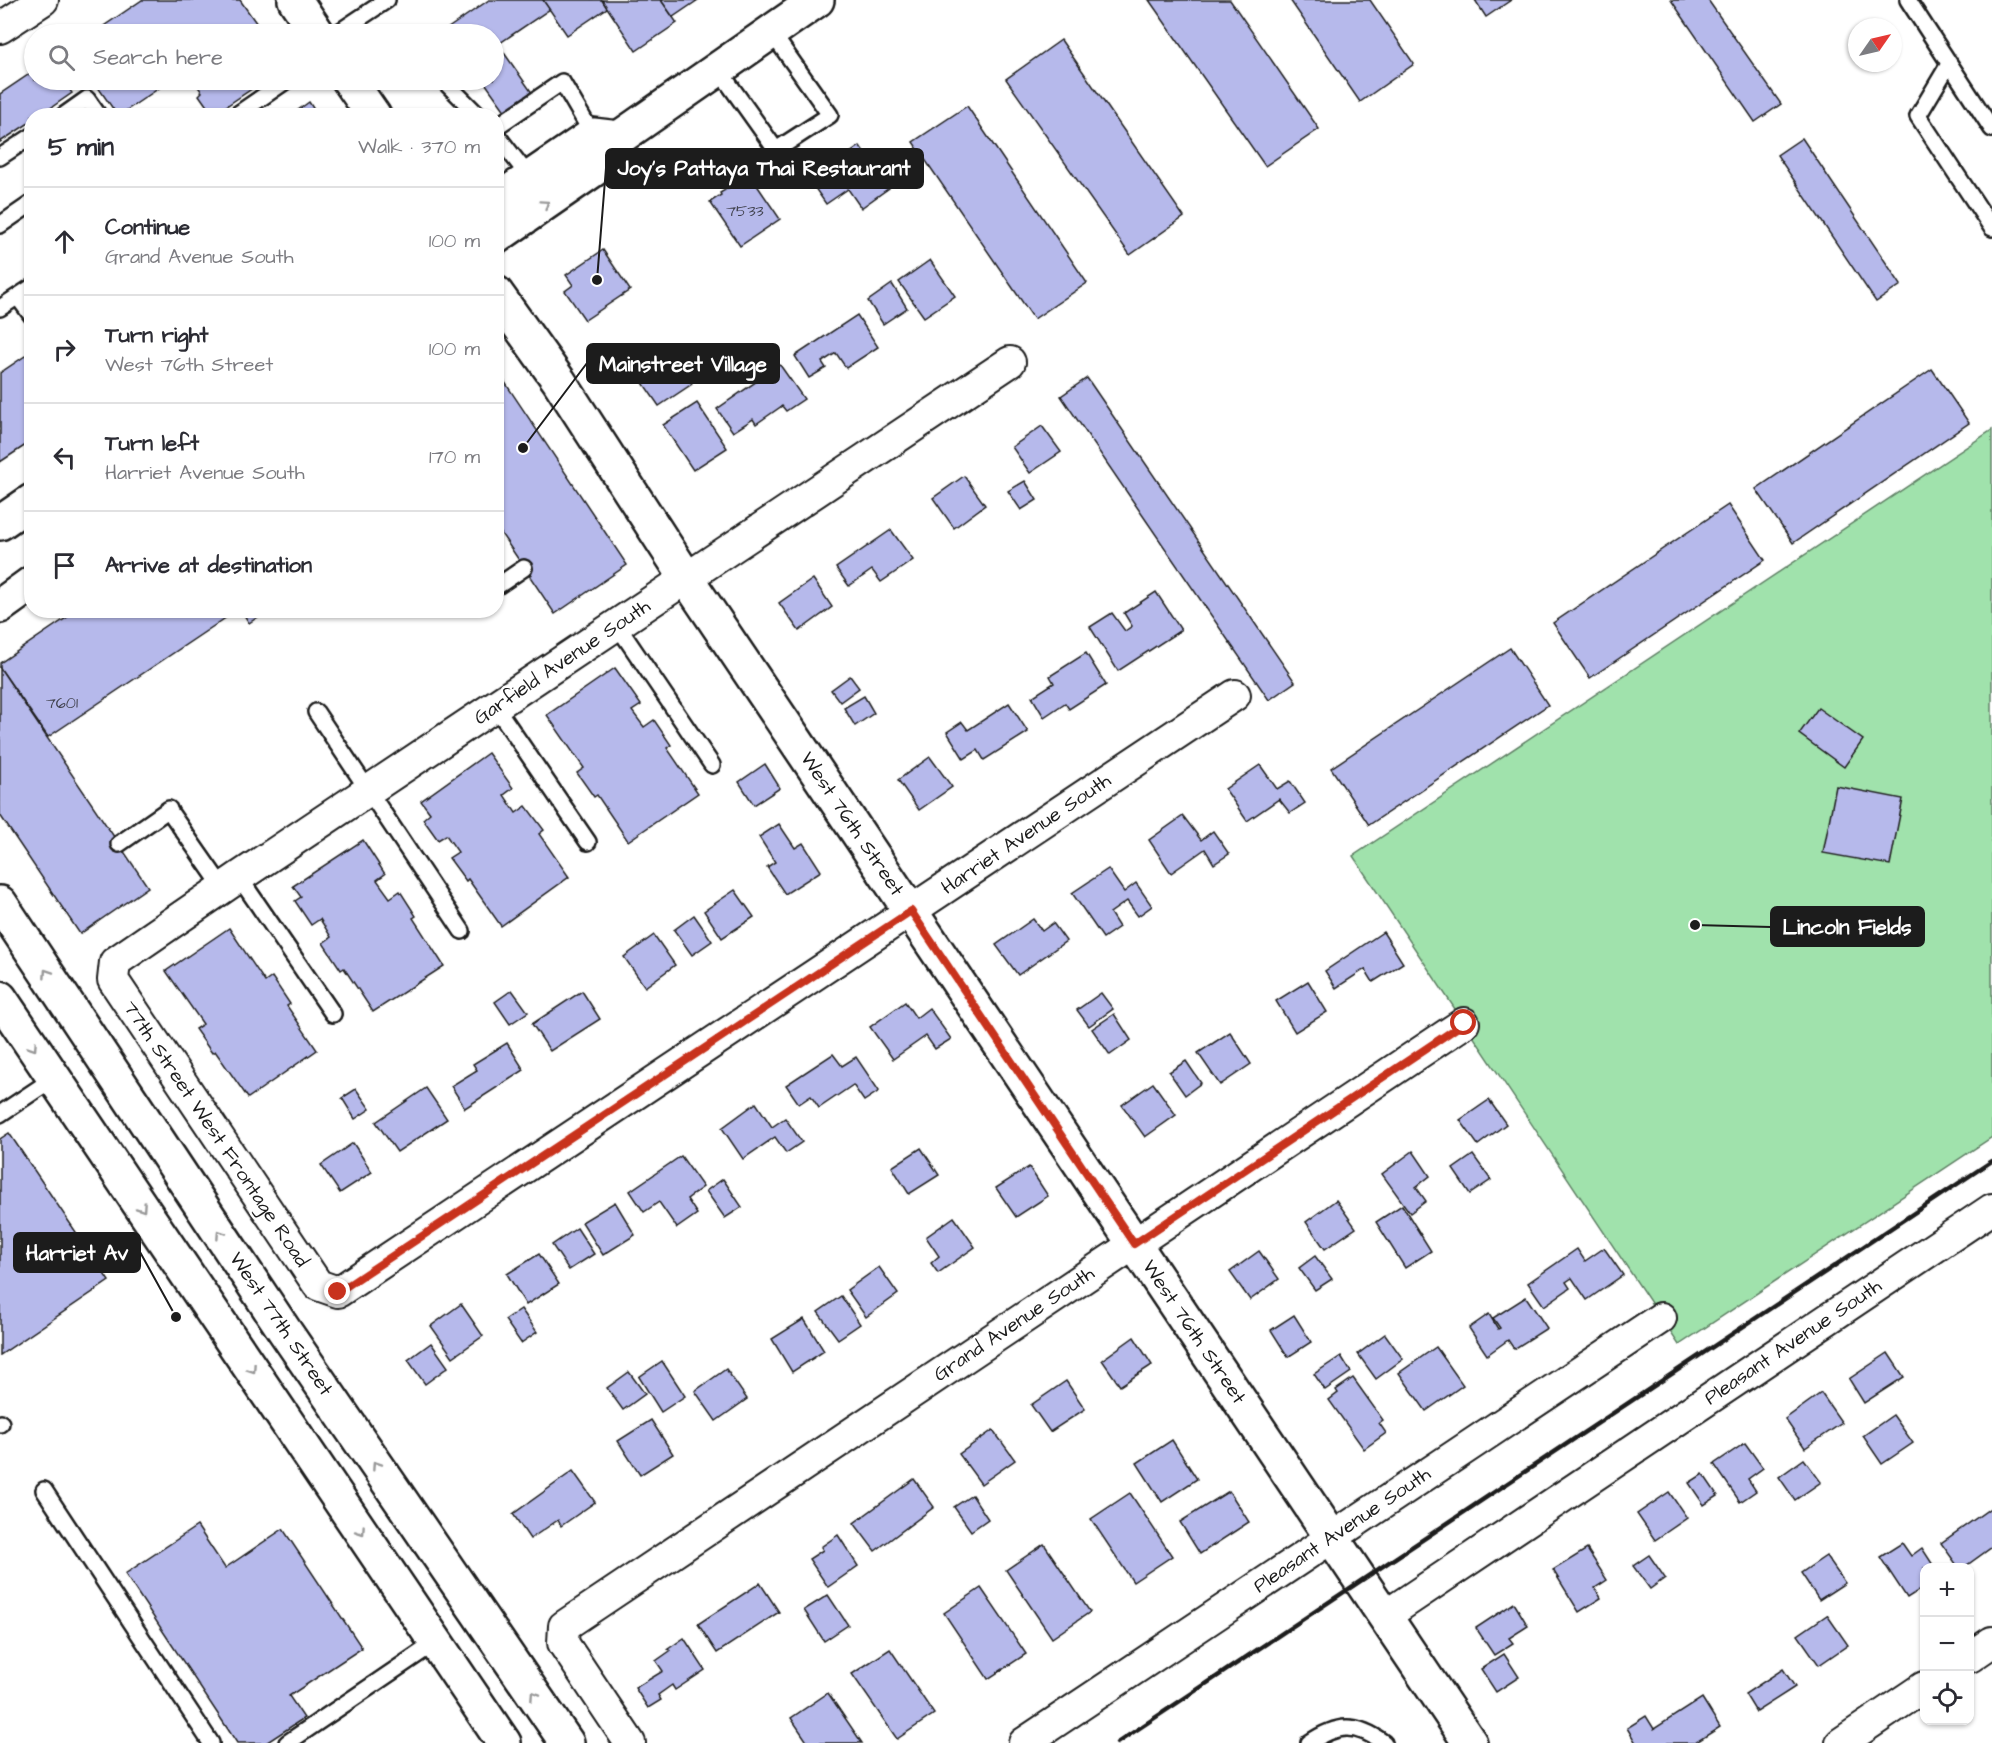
<!DOCTYPE html>
<html lang="en">
<head>
<meta charset="utf-8">
<style>
	:root { --surface:#fff; --page:#f2f2f3; --text:#2b2b33; --muted:#7c7c81; --line:#e1e1e2 }
	body { margin:0; font-family:"Architects Daughter",sans-serif; background:var(--page); color:var(--text) }
	.controls { position:absolute; right:18px; bottom:18px; display:grid; overflow:hidden; border-radius:12px; box-shadow:0 2px 4px #0004 }
	.controls button { width:54px; height:54px; display:grid; place-items:center; padding:0; border:0; border-bottom:2px solid var(--line); background:var(--surface); color:var(--text); font:30px sans-serif }
	.compass { position:absolute; left:1848px; top:18px; width:54px; height:54px; border-radius:50%; background:var(--surface); box-shadow:0 2px 4px #0004; rotate:56deg }
	.stop { position:absolute; width:18px; height:18px; margin:-14px; border:4px solid #c8321e; border-radius:50%; background:#fff }
	.stop.end { background:#c8321e; border-color:#fff; box-shadow:0 2px 6px #0008 }
	.list { margin:0; padding:0; list-style:none }
	h2 { display:flex; justify-content:space-between; align-items:center; height:78px; margin:0; padding:0 24px; font-size:26px }
	h2 small { font-size:20px; font-weight:400; color:var(--muted) }
	.list li { display:grid; grid-template-columns:39px 1fr auto; gap:18px; align-items:center; box-sizing:border-box; height:108px; padding:0 24px; border-top:2px solid var(--line) }
	.list b { display:block; font-size:22px; white-space:nowrap }
	.list p { margin:0; font-size:20px; white-space:nowrap; color:var(--muted) }
	.list em { font-size:20px; font-style:normal; color:var(--muted) }
	.icon { flex:none; width:33px; height:33px; fill:none; stroke:currentColor; stroke-width:2; stroke-linecap:round; stroke-linejoin:round }
	.map { position:relative; flex:none; width:1992px; height:1743px; overflow:hidden }
	.search { position:absolute; background:var(--surface); box-shadow:0 2px 4px #0004; left:24px; top:24px; width:480px; height:66px; display:flex; align-items:center; gap:15px; box-sizing:border-box; padding:0 21px; border-radius:33px; color:var(--muted); font-size:22px }
	.panel { position:absolute; background:var(--surface); box-shadow:0 2px 4px #0004; left:24px; top:108px; width:480px; height:510px; border-radius:24px }
	.map>svg:first-child { display:block }
</style>
</head>
<body>
<div class="map">
<svg width="1992" height="1743" viewBox="0 0 1992 1743">
	<rect width="100%" height="100%" fill="#fff"/>
	<filter id="ink" filterUnits="userSpaceOnUse"><feTurbulence type="fractalNoise" baseFrequency=".0167" numOctaves="2"/><feDisplacementMap in="SourceGraphic" scale="12" xChannelSelector="R" yChannelSelector="G"/><feConvolveMatrix kernelMatrix="1 2 1 2 8 2 1 2 1" color-interpolation-filters="sRGB"/></filter>
	<g filter="url(#ink)">
		<polygon fill="#a0e2ac" stroke="#5e7f64" stroke-width="1.5" points="1992,430 1992,1137 1679,1345 1353,856"/>
		<g fill="#b6b9eb" stroke="#1c1c1c" stroke-width="1.5">
			<polygon points="142,0 240,0 264,34 92,34"/>
			<polygon points="489,0 543,0 550,9 494,47 494,34 442,34 441,33"/>
			<polygon points="543,0 602,0 607,8 567,35"/>
			<polygon points="602,0 661,0 677,23 636,51"/>
			<polygon points="661,0 698,0 673,17"/>
			<polygon points="1149,0 1230,0 1319,129 1265,166"/>
			<polygon points="1290,0 1370,0 1414,64 1360,102"/>
			<polygon points="1475,0 1511,0 1486,17"/>
			<polygon points="1671,0 1708,0 1781,104 1755,122"/>
			<polygon points="1061,40 1184,217 1130,255 1006,79"/>
			<polygon points="502,50 535,97 508,115 483,80 494,80 494,55"/>
			<polygon points="34,71 34,80 63,80 72,93 39,116 32,116 32,121 0,142 0,94"/>
			<polygon points="93,80 171,80 118,116"/>
			<polygon points="193,80 265,80 213,115 199,95 202,92"/>
			<polygon points="309,102 318,116 290,116"/>
			<polygon points="967,106 1087,283 1034,319 913,142"/>
			<polygon points="1802,138 1901,285 1876,302 1777,155"/>
			<polygon points="860,146 889,188 861,208 848,189 826,204 810,181"/>
			<polygon points="750,175 780,219 740,246 710,202 721,195 720,193"/>
			<polygon points="603,250 630,290 585,320 565,291 573,285 566,275"/>
			<polygon points="930,260 955,296 924,317 899,282"/>
			<polygon points="892,284 907,308 883,324 868,301"/>
			<polygon points="857,315 878,347 846,368 836,353 822,362 826,368 809,378 795,356"/>
			<polygon points="28,354 32,359 32,441 0,462 0,373"/>
			<polygon points="672,355 692,384 659,406 639,377"/>
			<polygon points="780,365 804,399 786,411 782,406 756,424 753,419 733,432 717,409"/>
			<polygon points="496,369 627,565 555,614 496,526"/>
			<polygon points="1932,369 1969,423 1793,543 1756,489"/>
			<polygon points="1087,378 1295,682 1269,700 1061,396"/>
			<polygon points="697,403 727,448 693,470 663,425"/>
			<polygon points="1042,426 1061,452 1030,473 1012,447"/>
			<polygon points="964,476 985,505 954,528 933,498"/>
			<polygon points="1025,481 1037,500 1021,510 1008,491"/>
			<polygon points="1728,505 1765,560 1590,678 1553,623"/>
			<polygon points="891,530 913,560 881,582 872,570 849,586 836,568"/>
			<polygon points="813,579 832,607 799,631 779,603"/>
			<polygon points="1156,592 1181,630 1118,671 1090,627 1112,613 1125,631 1132,626 1124,613"/>
			<polygon points="78,610 228,610 230,615 48,737 0,668 0,663"/>
			<polygon points="241,610 259,610 261,615 249,623"/>
			<polygon points="1510,648 1548,705 1369,825 1331,768"/>
			<polygon points="1086,653 1106,685 1069,709 1065,703 1044,717 1032,697 1054,683 1050,676"/>
			<polygon points="0,668 148,887 80,934 0,815"/>
			<polygon points="615,668 641,705 632,711 644,727 654,720 671,745 667,748 698,793 628,841 597,795 594,797 577,773 584,768 547,715"/>
			<polygon points="850,676 859,688 840,702 831,690"/>
			<polygon points="864,696 874,713 855,726 844,708"/>
			<polygon points="1009,703 1028,732 984,760 978,750 964,759 947,732 962,722 968,730"/>
			<polygon points="1818,708 1863,740 1844,767 1799,734"/>
			<polygon points="488,753 513,788 504,795 516,813 526,806 544,830 539,834 569,877 501,926 468,879 466,881 449,858 458,852 446,835 438,840 423,819 430,813 421,801"/>
			<polygon points="930,757 952,787 919,810 898,780"/>
			<polygon points="765,764 780,788 754,805 739,782"/>
			<polygon points="1260,765 1277,789 1290,781 1305,803 1290,813 1279,799 1247,821 1225,789"/>
			<polygon points="1836,786 1903,799 1890,865 1823,853"/>
			<polygon points="1183,816 1201,840 1213,831 1229,854 1214,864 1205,849 1171,873 1149,840"/>
			<polygon points="779,824 795,848 803,843 821,871 785,894 767,867 775,862 759,837"/>
			<polygon points="363,840 385,874 377,880 390,898 400,891 416,916 413,918 444,966 373,1012 344,968 341,970 323,943 331,937 320,919 311,925 295,901 301,897 293,886"/>
			<polygon points="1108,869 1124,892 1136,883 1152,906 1138,916 1127,901 1110,913 1119,927 1103,938 1072,893"/>
			<polygon points="735,890 754,917 722,938 704,911"/>
			<polygon points="694,915 712,941 692,955 674,930"/>
			<polygon points="1033,919 1042,931 1053,923 1066,941 1018,975 996,945"/>
			<polygon points="229,928 265,982 272,977 290,1004 287,1006 317,1050 248,1098 215,1051 212,1053 195,1029 203,1024 166,971"/>
			<polygon points="1383,932 1403,963 1373,982 1365,969 1336,988 1325,971"/>
			<polygon points="654,935 675,965 645,987 624,957"/>
			<polygon points="1308,981 1327,1012 1295,1032 1276,1001"/>
			<polygon points="512,990 528,1012 510,1024 495,1002"/>
			<polygon points="582,991 600,1019 550,1051 532,1024"/>
			<polygon points="1101,993 1113,1009 1089,1026 1077,1010"/>
			<polygon points="905,1002 916,1018 929,1008 951,1039 935,1049 926,1036 893,1059 870,1027"/>
			<polygon points="1114,1014 1131,1040 1110,1055 1092,1029"/>
			<polygon points="1230,1032 1251,1064 1220,1085 1198,1053"/>
			<polygon points="507,1043 524,1070 465,1108 451,1086 477,1070 473,1064"/>
			<polygon points="833,1054 842,1066 856,1057 879,1091 864,1101 853,1085 819,1108 811,1096 799,1104 786,1085"/>
			<polygon points="1186,1061 1201,1083 1185,1095 1169,1072"/>
			<polygon points="1153,1083 1176,1115 1145,1137 1122,1105"/>
			<polygon points="426,1088 447,1119 397,1152 376,1122"/>
			<polygon points="356,1089 370,1109 355,1119 342,1098"/>
			<polygon points="1489,1100 1506,1124 1478,1145 1460,1120"/>
			<polygon points="756,1103 772,1127 785,1118 802,1142 786,1153 775,1137 743,1159 722,1128"/>
			<polygon points="9,1133 109,1281 0,1355 0,1139"/>
			<polygon points="353,1143 372,1172 340,1193 321,1165"/>
			<polygon points="921,1148 939,1175 909,1194 892,1167"/>
			<polygon points="1413,1151 1430,1176 1416,1187 1426,1201 1410,1213 1382,1174"/>
			<polygon points="1473,1155 1491,1180 1470,1194 1453,1169"/>
			<polygon points="681,1156 703,1187 687,1199 697,1214 677,1228 659,1202 644,1212 630,1191"/>
			<polygon points="1029,1167 1048,1196 1016,1217 996,1188"/>
			<polygon points="723,1179 742,1207 725,1218 706,1191"/>
			<polygon points="1336,1200 1356,1228 1325,1249 1306,1222"/>
			<polygon points="615,1202 635,1235 603,1255 582,1222"/>
			<polygon points="1402,1205 1431,1251 1405,1268 1376,1222"/>
			<polygon points="954,1217 975,1247 938,1273 931,1263 939,1256 926,1237"/>
			<polygon points="577,1228 594,1254 569,1270 552,1245"/>
			<polygon points="1604,1248 1623,1275 1587,1300 1572,1278 1566,1282 1570,1288 1544,1306 1528,1283 1577,1249 1585,1261"/>
			<polygon points="1259,1251 1279,1279 1250,1300 1230,1272"/>
			<polygon points="539,1254 559,1284 526,1305 507,1274"/>
			<polygon points="1315,1256 1332,1279 1315,1290 1299,1268"/>
			<polygon points="879,1267 898,1294 866,1317 847,1290"/>
			<polygon points="841,1296 860,1324 838,1339 818,1312"/>
			<polygon points="1526,1297 1547,1328 1514,1349 1508,1340 1487,1355 1469,1328 1489,1314 1498,1329 1500,1328 1493,1318"/>
			<polygon points="461,1304 483,1336 453,1357 431,1326"/>
			<polygon points="521,1309 537,1332 521,1343 505,1320"/>
			<polygon points="1294,1315 1311,1342 1288,1357 1271,1330"/>
			<polygon points="804,1319 824,1351 792,1372 772,1339"/>
			<polygon points="1385,1334 1403,1359 1376,1379 1358,1354"/>
			<polygon points="1134,1337 1152,1365 1120,1386 1102,1360"/>
			<polygon points="431,1343 448,1367 425,1384 408,1360"/>
			<polygon points="1436,1347 1463,1385 1426,1411 1399,1373"/>
			<polygon points="1888,1353 1904,1377 1864,1403 1849,1379"/>
			<polygon points="1341,1356 1351,1372 1325,1390 1314,1374"/>
			<polygon points="662,1361 685,1396 661,1412 639,1377"/>
			<polygon points="726,1369 747,1399 716,1421 695,1391"/>
			<polygon points="629,1372 645,1394 623,1410 607,1388"/>
			<polygon points="1353,1378 1383,1420 1379,1423 1386,1433 1364,1449 1329,1400 1338,1393 1336,1390"/>
			<polygon points="1066,1381 1085,1409 1050,1432 1031,1405"/>
			<polygon points="1821,1393 1842,1423 1805,1448 1785,1419"/>
			<polygon points="1893,1415 1913,1443 1882,1464 1863,1436"/>
			<polygon points="651,1420 673,1454 640,1475 618,1441"/>
			<polygon points="993,1430 1015,1460 981,1484 959,1454"/>
			<polygon points="1172,1440 1197,1479 1162,1502 1137,1463"/>
			<polygon points="1745,1443 1763,1468 1748,1479 1756,1491 1740,1502 1714,1464"/>
			<polygon points="1804,1459 1821,1482 1795,1500 1779,1477"/>
			<polygon points="573,1471 595,1502 561,1526 558,1520 530,1539 513,1514"/>
			<polygon points="1703,1474 1718,1496 1704,1505 1689,1483"/>
			<polygon points="914,1479 934,1507 875,1551 854,1523"/>
			<polygon points="1229,1491 1249,1522 1200,1554 1180,1522"/>
			<polygon points="1669,1492 1687,1518 1655,1540 1637,1514"/>
			<polygon points="1130,1493 1172,1556 1133,1582 1091,1519"/>
			<polygon points="972,1495 988,1519 971,1531 954,1507"/>
			<polygon points="1992,1507 1992,1547 1963,1568 1959,1568 1941,1543"/>
			<polygon points="197,1526 225,1568 283,1529 362,1648 289,1696 304,1718 266,1743 237,1743 125,1574"/>
			<polygon points="838,1535 858,1566 828,1587 809,1559 823,1550 821,1547"/>
			<polygon points="1902,1543 1911,1556 1922,1548 1935,1568 1924,1568 1924,1587 1907,1598 1880,1557"/>
			<polygon points="1044,1544 1090,1612 1052,1638 1006,1570"/>
			<polygon points="1587,1549 1607,1580 1595,1588 1601,1598 1579,1612 1553,1570"/>
			<polygon points="1649,1555 1665,1578 1650,1589 1633,1566"/>
			<polygon points="1826,1556 1845,1583 1819,1600 1801,1573"/>
			<polygon points="760,1583 779,1612 717,1653 698,1624"/>
			<polygon points="981,1588 1026,1654 988,1679 944,1613"/>
			<polygon points="828,1595 848,1625 824,1641 804,1610"/>
			<polygon points="1514,1603 1528,1626 1509,1638 1513,1643 1494,1655 1476,1628"/>
			<polygon points="1827,1615 1848,1645 1819,1665 1798,1635"/>
			<polygon points="684,1638 705,1670 675,1690 672,1685 658,1695 661,1700 648,1708 635,1688 663,1671 656,1661 670,1651 668,1649"/>
			<polygon points="890,1649 934,1714 897,1739 852,1674"/>
			<polygon points="1504,1654 1519,1677 1496,1692 1481,1669"/>
			<polygon points="1783,1669 1795,1687 1756,1712 1745,1694"/>
			<polygon points="828,1693 862,1743 808,1743 791,1718"/>
			<polygon points="1702,1698 1720,1727 1695,1743 1636,1743 1627,1728 1646,1716 1654,1729"/>
		</g>
		<g fill="none" stroke-linecap="round" stroke-linejoin="round">
			<defs>
				<g id="lane">
					<polyline points="1908,0 1992,129"/>
					<polyline points="336,34 387,0"/>
					<polyline points="1949,64 1918,116 1992,228"/>
					<polyline points="719,70 776,150 830,115 772,33"/>
					<polyline points="443,80 479,116"/>
					<polyline points="63,116 87,99 99,116"/>
					<polyline points="235,116 287,80"/>
					<polyline points="496,127 562,82 593,135"/>
					<polyline points="496,134 530,178"/>
					<polyline points="0,157 32,136"/>
					<polyline points="0,225 32,203"/>
					<polyline points="18,297 32,316"/>
					<polyline points="0,308 32,287"/>
					<polyline points="496,587 524,568"/>
					<polyline points="617,625 712,765"/>
					<polyline points="495,706 588,842"/>
					<polyline points="316,712 462,931"/>
					<polyline points="170,812 223,888"/>
					<polyline points="119,844 169,809"/>
					<polyline points="239,877 333,1014"/>
					<polyline points="0,1114 54,1078"/>
					<polyline points="0,1424 1,1423"/>
					<polyline points="44,1490 211,1743"/>
					<polyline points="287,1743 436,1642"/>
					<path d="M1309 1743C1337 1724 1356 1722 1384 1743"/>
				</g>
				<g id="street">
					<polyline points="0,28 43,0"/>
					<polyline points="1010,362 239,877 115,962 113,980 318,1285 338,1292 1235,695"/>
					<polyline points="1385,1616 1992,1209"/>
					<polyline points="1970,1657 1992,1642"/>
					<polyline points="630,1743 563,1643 564,1626 1464,1023"/>
					<polyline points="1024,1743 1661,1318"/>
					<polyline points="1841,1743 1924,1687"/>
				</g>
				<g id="secondary">
					<polyline points="295,0 318,34"/>
					<polyline points="349,80 374,116"/>
					<polyline points="496,201 593,135 619,138"/>
					<polyline points="496,237 609,159 619,138 817,0"/>
					<polyline points="496,293 559,381 687,579 1470,1743"/>
					<polyline points="0,523 32,501"/>
					<polyline points="0,606 32,583"/>
					<polyline points="0,903 284,1330 567,1743"/>
					<polyline points="0,998 504,1743"/>
				</g>
			</defs>
			<use href="#lane" stroke="#1c1c1c" stroke-width="20"/>
			<use href="#street" stroke="#1c1c1c" stroke-width="34"/>
			<use href="#secondary" stroke="#1c1c1c" stroke-width="38"/>
			<use href="#lane" stroke="#fff" stroke-width="15"/>
			<use href="#street" stroke="#fff" stroke-width="30"/>
			<use href="#secondary" stroke="#fff" stroke-width="33"/>
			<polyline stroke="#1c1c1c" stroke-width="4.5" points="1117,1743 1992,1161"/>
		</g>
		<defs><path id="oneway-chevron" d="M-2-3.5L2.5 0L-2 3.5" fill="none" stroke-width="1.6" stroke-linecap="round" stroke-linejoin="round" transform="scale(1.5)"/></defs>
		<g stroke="#999">
			<use href="#oneway-chevron" transform="translate(545 204) rotate(-35)"/>
			<use href="#oneway-chevron" transform="translate(47 973) rotate(-124)"/>
			<use href="#oneway-chevron" transform="translate(33 1047) rotate(56)"/>
			<use href="#oneway-chevron" transform="translate(142 1208) rotate(56)"/>
			<use href="#oneway-chevron" transform="translate(220 1234) rotate(-124)"/>
			<use href="#oneway-chevron" transform="translate(252 1369) rotate(56)"/>
			<use href="#oneway-chevron" transform="translate(376 1465) rotate(-124)"/>
			<use href="#oneway-chevron" transform="translate(361 1531) rotate(56)"/>
			<use href="#oneway-chevron" transform="translate(534 1695) rotate(-124)"/>
		</g>
	</g>
	<g fill="none" stroke-linecap="round" stroke-linejoin="round" filter="url(#ink)">
		<polyline stroke="#c8321e" stroke-width="8" points="338,1292 911,911 1134,1244 1464,1023"/>
	</g>
	<g text-anchor="middle" dominant-baseline="central" stroke-width="4.5" stroke-linejoin="round" paint-order="stroke">
		<g font-size="16" fill="#424350">
			<text x="745" y="211">7533</text>
			<text x="62" y="703">7601</text>
		</g>
		<g font-size="20" fill="#1c1c1c" stroke="#fff">
			<text transform="translate(562 662) rotate(-34)">Garfield Avenue South</text>
			<text transform="translate(852 824) rotate(56)">West 76th Street</text>
			<text transform="translate(1026 834) rotate(-34)">Harriet Avenue South</text>
			<text transform="translate(216 1134) rotate(56)">77th Street West Frontage Road</text>
			<text transform="translate(281 1324) rotate(56)">West 77th Street</text>
			<text transform="translate(1014 1324) rotate(-34)">Grand Avenue South</text>
			<text transform="translate(1194 1332) rotate(56)">West 76th Street</text>
			<text transform="translate(1793 1342) rotate(-34)">Pleasant Avenue South</text>
			<text transform="translate(1342 1530) rotate(-34)">Pleasant Avenue South</text>
		</g>
	</g>
	<path fill="none" stroke="#1c1c1c" stroke-width="2" d="M597 280L606 168M523 448L587 363M1695 925L1771 927M176 1317L140 1252"/>
	<g fill="#1c1c1c" stroke="#fff" stroke-width="2">
		<circle cx="597" cy="280" r="6"/>
		<circle cx="523" cy="448" r="6"/>
		<circle cx="1695" cy="925" r="6"/>
		<circle cx="176" cy="1317" r="6"/>
	</g>
	<g fill="#1c1c1c" stroke="#1c1c1c" stroke-width="2">
		<rect x="606" y="149" width="317" height="39" rx="6"/>
		<rect x="587" y="344" width="192" height="39" rx="6"/>
		<rect x="1771" y="907" width="153" height="39" rx="6"/>
		<rect x="14" y="1233" width="126" height="39" rx="6"/>
	</g>
	<g font-size="21" text-anchor="middle" font-weight="bold" fill="#fff">
		<text x="764" y="175">Joy's Pattaya Thai Restaurant</text>
		<text x="683" y="371">Mainstreet Village</text>
		<text x="1847" y="934">Lincoln Fields</text>
		<text x="77" y="1260">Harriet Av</text>
	</g>
</svg>
<div class="controls">
<button>+</button>
<button>−</button>
<button><svg class="icon" aria-label="locate" viewBox="0 0 24 24"><circle cx="12" cy="12" r="6"/><path d="M12 2v4M12 18v4M2 12h4M18 12h4"/></svg></button>
</div>
<svg class="compass" viewBox="-18 -18 36 36"><path d="M0-13l5 13h-10z" fill="#e53935"/><path d="M0 13l5-13h-10z" fill="#7c7c81"/></svg>
<div class="stop" style="left:1464px;top:1023px"></div>
<div class="stop end" style="left:338px;top:1292px"></div>
<div class="search"><svg class="icon" aria-label="search" viewBox="0 0 24 24"><circle cx="10" cy="10" r="6"/><path d="M15 15l6 6"/></svg>Search here</div>
<section class="panel">
<h2>5 min<small>Walk · 370 m</small></h2>
<ul class="list">
<li><svg class="icon" aria-label="ahead" viewBox="0 0 24 24"><path d="M12 20V5M6 11l6-6 6 6"/></svg><div><b>Continue</b><p>Grand Avenue South</p></div><em>100 m</em></li>
<li><svg class="icon" aria-label="right" viewBox="0 0 24 24"><path d="M7 20v-9h11M14 6l5 5-5 5"/></svg><div><b>Turn right</b><p>West 76th Street</p></div><em>100 m</em></li>
<li><svg class="icon" aria-label="left" viewBox="0 0 24 24"><path d="M17 20v-9H6M10 6l-5 5 5 5"/></svg><div><b>Turn left</b><p>Harriet Avenue South</p></div><em>170 m</em></li>
<li><svg class="icon" aria-label="arrive" viewBox="0 0 24 24"><path d="M6 21V4h12l-3 4 3 4H6"/></svg><div><b>Arrive at destination</b></div></li>
</ul>
</section>
</div>
</body>
</html>
